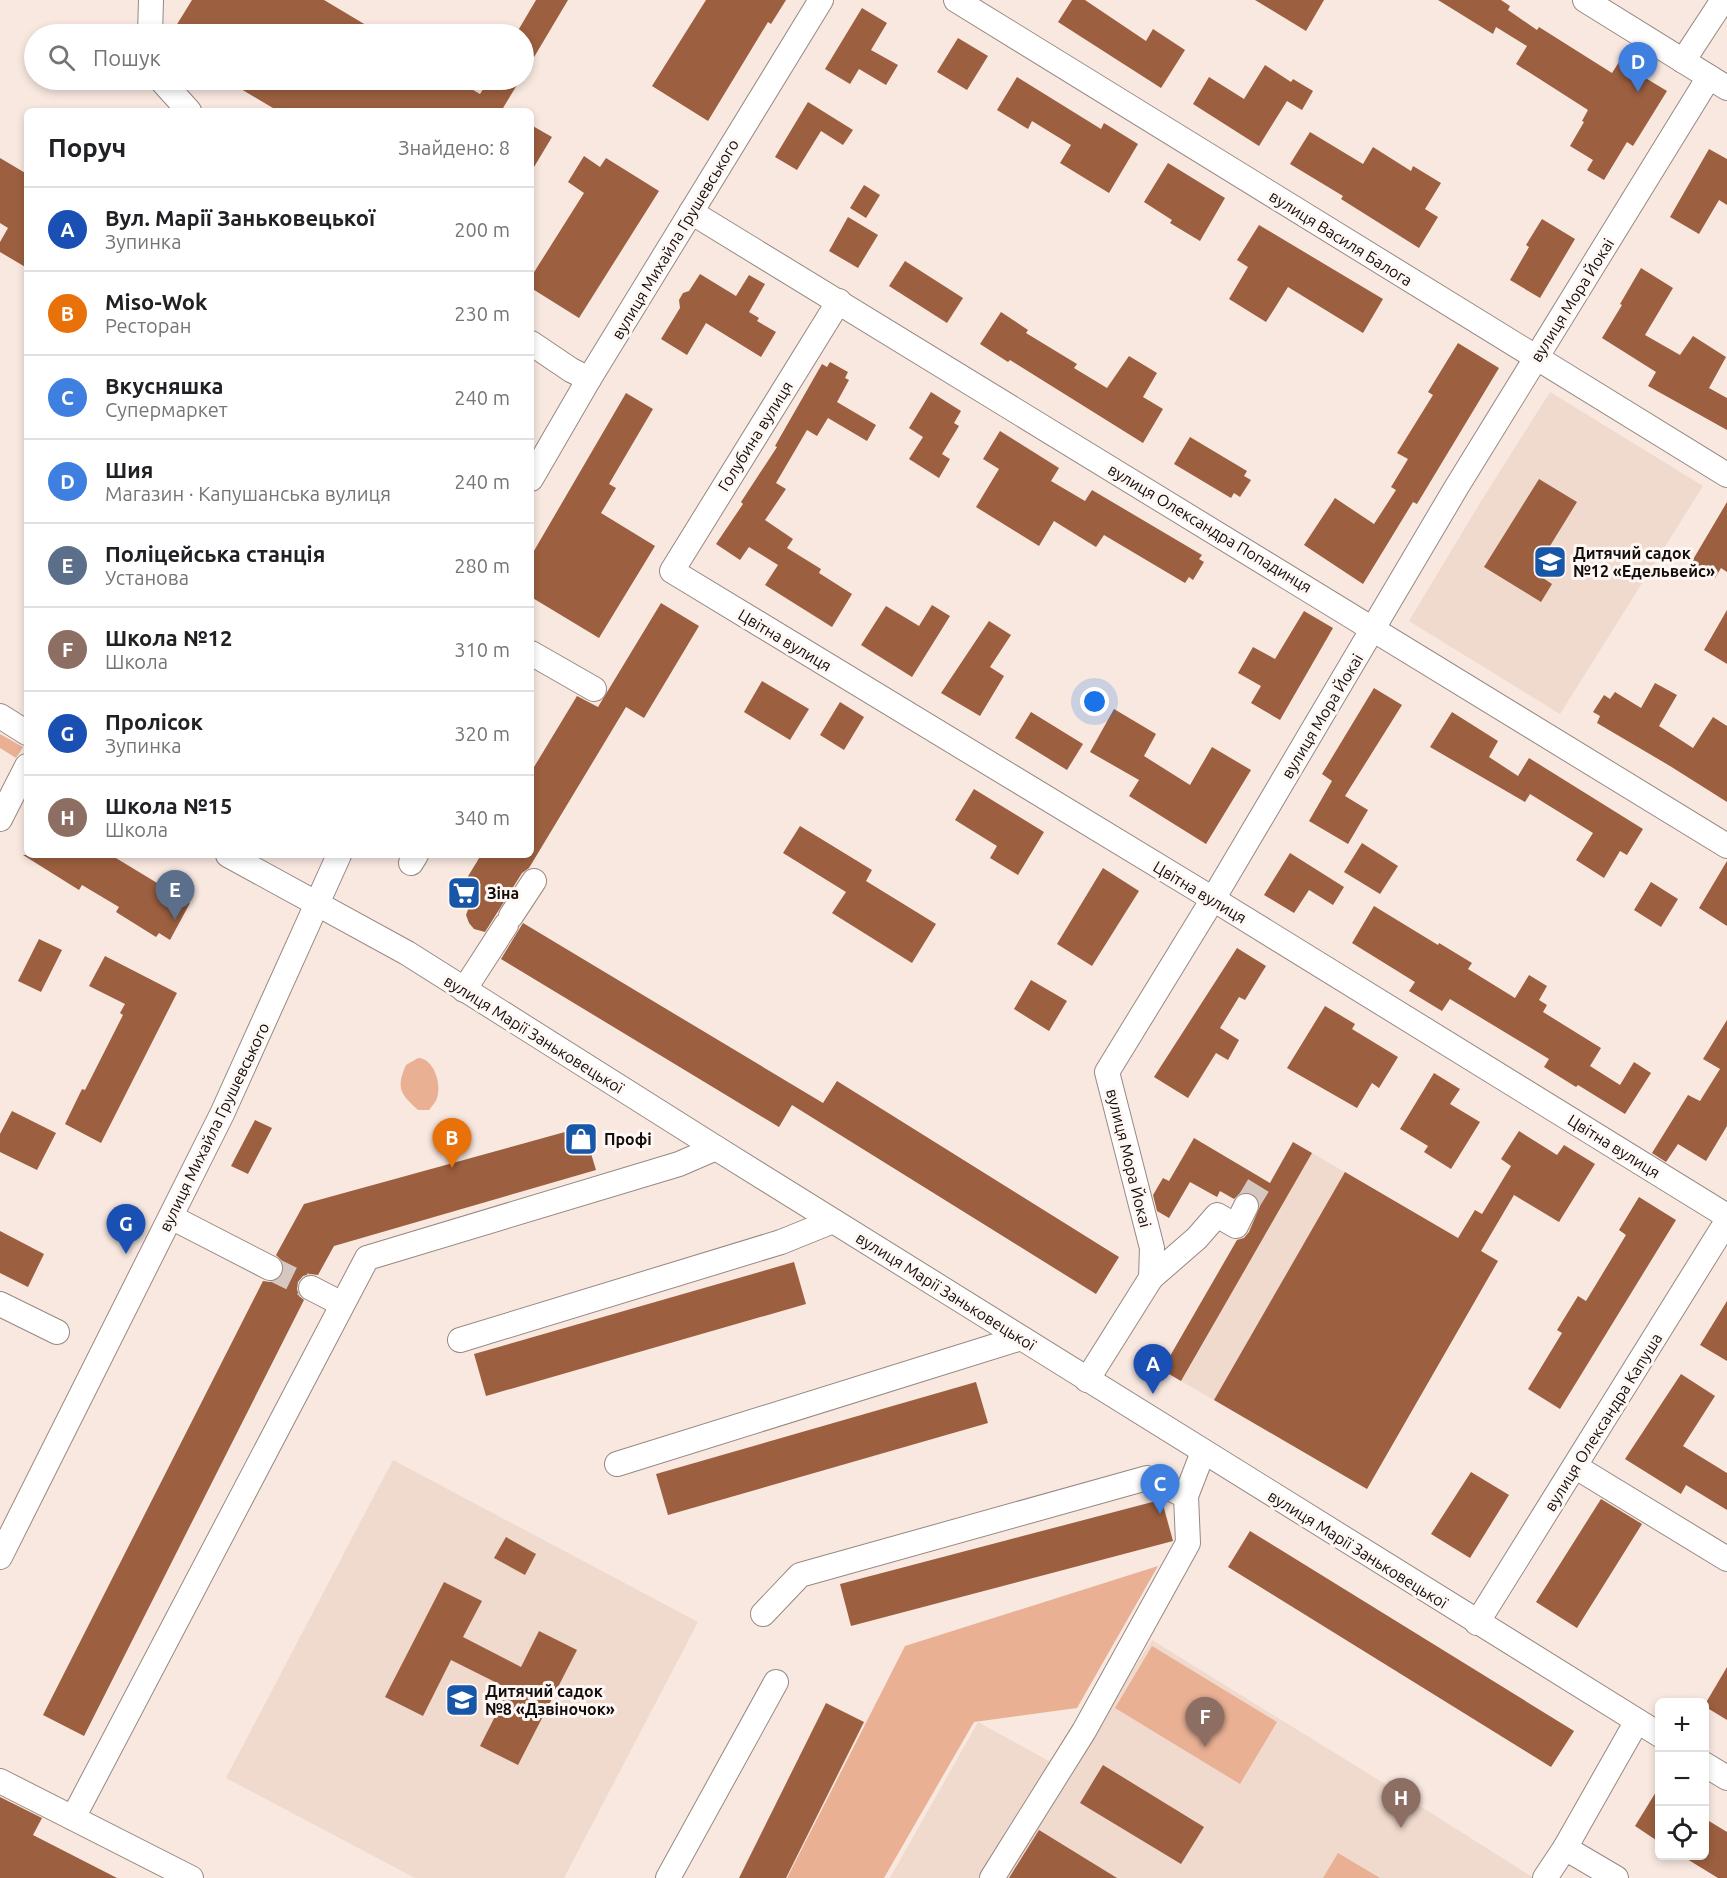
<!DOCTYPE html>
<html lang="uk">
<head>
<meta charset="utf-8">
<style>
	:root { --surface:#fff; --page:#f2f2f2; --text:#202124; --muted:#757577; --line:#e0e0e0; --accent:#1a73e8 }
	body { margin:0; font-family:Ubuntu,sans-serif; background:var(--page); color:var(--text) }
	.controls { position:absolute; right:18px; bottom:18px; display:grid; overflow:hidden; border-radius:9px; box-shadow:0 3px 9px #0003 }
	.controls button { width:54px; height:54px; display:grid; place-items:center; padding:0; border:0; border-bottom:2px solid var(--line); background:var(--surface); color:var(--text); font:30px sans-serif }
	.you { position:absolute; left:1095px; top:702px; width:21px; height:21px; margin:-15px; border:4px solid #fff; border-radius:50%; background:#1a73e8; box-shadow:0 0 0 9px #1a73e833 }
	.badge { display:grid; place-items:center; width:39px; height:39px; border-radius:50%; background:var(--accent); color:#fff; font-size:20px; font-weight:700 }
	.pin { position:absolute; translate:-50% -50px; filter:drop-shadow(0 2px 3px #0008) }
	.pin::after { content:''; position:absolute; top:32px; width:21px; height:18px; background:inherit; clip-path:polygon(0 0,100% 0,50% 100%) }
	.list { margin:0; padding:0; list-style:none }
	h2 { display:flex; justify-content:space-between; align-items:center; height:78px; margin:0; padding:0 24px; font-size:26px }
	h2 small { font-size:20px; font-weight:400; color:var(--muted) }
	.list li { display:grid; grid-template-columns:39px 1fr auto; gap:18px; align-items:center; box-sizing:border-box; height:84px; padding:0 24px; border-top:2px solid var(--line) }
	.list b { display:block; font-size:22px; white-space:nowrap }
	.list p { margin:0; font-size:20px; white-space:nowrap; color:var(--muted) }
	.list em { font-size:20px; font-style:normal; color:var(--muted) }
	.icon { flex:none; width:33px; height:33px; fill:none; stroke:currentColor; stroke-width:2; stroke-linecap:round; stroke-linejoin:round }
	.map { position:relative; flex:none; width:1727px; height:1878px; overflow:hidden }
	.search { position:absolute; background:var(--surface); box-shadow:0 3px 9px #0003; left:24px; top:24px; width:510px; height:66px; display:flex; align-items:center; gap:15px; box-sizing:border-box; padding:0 21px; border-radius:33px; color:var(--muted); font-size:22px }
	.panel { position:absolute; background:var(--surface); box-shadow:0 3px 9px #0003; left:24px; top:108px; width:510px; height:750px; border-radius:9px }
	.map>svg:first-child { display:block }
</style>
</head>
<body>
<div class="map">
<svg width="1727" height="1878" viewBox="0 0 1727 1878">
	<rect width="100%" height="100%" fill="#f8e8e0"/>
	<g fill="#f0d9cd">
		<polygon points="1550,392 1703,486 1560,714 1409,621 1480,503"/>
		<polygon points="1293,1142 1498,1261 1367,1489 1162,1370"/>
		<polygon points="393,1460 698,1622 564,1878 415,1878 226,1778"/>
		<polygon points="1152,1640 1377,1779 1534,1878 890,1878 978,1722 1069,1772"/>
	</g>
	<g fill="#e9b094">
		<polygon points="0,734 23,747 16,758 0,748"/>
		<path d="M418 1058C434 1058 442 1085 437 1098 436 1102 432 1106 429 1110H418C402 1095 395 1089 406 1065Z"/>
		<polygon points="1158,1566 1077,1708 974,1722 884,1878 787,1878 905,1646"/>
		<polygon points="1152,1646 1277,1722 1240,1784 1115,1708"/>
		<polygon points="1338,1853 1380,1878 1323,1878"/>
	</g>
	<g fill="#9c5f3f">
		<polygon points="192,0 324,0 381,34 171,34"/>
		<polygon points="536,0 568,0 524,74 524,34 516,34"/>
		<polygon points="706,0 786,0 771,24 768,22 708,121 652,86"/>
		<polygon points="1072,0 1085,0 1146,41 1153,29 1185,50 1161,88 1058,22"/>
		<polygon points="1255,0 1324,0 1306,31"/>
		<polygon points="1438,0 1501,0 1510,6 1508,10 1537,30 1539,27 1612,73 1619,62 1667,91 1633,146 1627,142 1604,180 1587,170 1593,160 1570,146 1584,122 1582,121 1588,110 1516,64 1527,46 1496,27 1493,34"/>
		<polygon points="862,8 887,23 871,50 898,65 886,85 859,69 850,84 825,69"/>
		<polygon points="958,38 988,56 967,90 937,72"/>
		<polygon points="1265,65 1291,82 1293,79 1313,91 1302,110 1287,101 1259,146 1193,104 1209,77 1244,99"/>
		<polygon points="1017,77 1101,129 1104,123 1138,144 1109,193 1060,163 1071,145 1032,121 1028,129 997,110"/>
		<polygon points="226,80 456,80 480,94 489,80 520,80 503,108 508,111 278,111"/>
		<polygon points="808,102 853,130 843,145 821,131 797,170 775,157"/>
		<polygon points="531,125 552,137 531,172"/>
		<polygon points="1310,132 1363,164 1373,147 1411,171 1413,166 1441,183 1425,209 1438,217 1419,248 1341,199 1343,196 1290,164"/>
		<polygon points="1709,149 1727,159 1727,205 1719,200 1699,234 1670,217"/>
		<polygon points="584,156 600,167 606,158 659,191 579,318 531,288 531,277 584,193 568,182"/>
		<polygon points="0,158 27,174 27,268 0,252 0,242 8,228 0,223"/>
		<polygon points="1168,163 1225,198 1200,241 1170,223 1172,220 1144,202"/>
		<polygon points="864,185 880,195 866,218 850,208"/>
		<polygon points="848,217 878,235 858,268 829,251"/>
		<polygon points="1542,219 1575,239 1540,298 1510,280 1529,247 1526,245"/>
		<polygon points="1259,225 1383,299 1363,333 1288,287 1266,322 1229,299 1248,267 1237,260"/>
		<polygon points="905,261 963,298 947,323 889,286"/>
		<polygon points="1641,268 1673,288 1645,335 1680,355 1693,336 1726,357 1709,388 1727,398 1727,430 1648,386 1656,372 1602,338 1622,305 1620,304"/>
		<polygon points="700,274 736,296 749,275 765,284 749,312 759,318 757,321 776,332 761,357 706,323 687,355 661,339 680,308 679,300 683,293 689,291"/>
		<polygon points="1001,312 1028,330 1026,333 1077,364 1074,368 1107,388 1129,356 1157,373 1143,397 1163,409 1143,443 1010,360 1008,362 980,344"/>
		<polygon points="1458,343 1499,368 1417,504 1413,502 1363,584 1304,545 1335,498 1374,524 1396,490 1391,487 1408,459 1397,453 1433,395 1428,392"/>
		<polygon points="830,362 848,372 845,378 849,380 837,402 876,425 867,441 828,418 817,436 807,430 776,483 786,489 765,520 793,539 787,548 821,569 819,573 852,594 832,627 765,585 778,565 749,547 740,560 716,544 743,504 741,502 777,447 775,446 822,364 827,367"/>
		<polygon points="931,392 961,411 954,423 959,426 942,454 950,459 939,478 909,459 923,437 909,428"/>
		<polygon points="626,393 653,409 609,484 616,488 601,513 655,546 599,638 531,597 531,556"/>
		<polygon points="1000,431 1059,468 1051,481 1085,501 1092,490 1202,555 1199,559 1204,562 1193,580 1189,577 1185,583 1104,535 1096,547 1054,521 1039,546 976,507 999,469 983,459"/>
		<polygon points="1190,437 1247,471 1244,476 1251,480 1240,497 1234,493 1231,498 1174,464"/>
		<polygon points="1539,479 1577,502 1534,572 1552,584 1541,602 1484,567"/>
		<polygon points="1727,502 1727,572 1721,568 1715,578 1691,563"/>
		<polygon points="661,603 699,626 644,718 626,707 529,868 522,873 485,932 474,929 469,923 466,915 470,904 456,896 481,855 531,855 531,772 577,696 598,707"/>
		<polygon points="932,605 950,616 912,677 861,645 886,606 919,626"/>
		<polygon points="1727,610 1727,664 1704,650"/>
		<polygon points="1304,611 1333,628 1280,720 1251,703 1261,686 1238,673 1253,647 1275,659"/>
		<polygon points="989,621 1011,635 990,667 1004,676 980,716 941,693"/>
		<polygon points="762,681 809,709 790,740 744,712"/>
		<polygon points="1655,683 1677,695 1659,726 1693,748 1713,717 1727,726 1727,802 1670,766 1597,723 1600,716 1593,712 1604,695 1610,699 1615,692 1641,708"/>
		<polygon points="1374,688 1402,705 1345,796 1368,810 1348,844 1309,821 1332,781 1322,774"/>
		<polygon points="840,702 864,717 844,750 820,735"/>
		<polygon points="1114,709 1156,734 1144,756 1190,785 1212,747 1251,770 1206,844 1129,796 1139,780 1090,752"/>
		<polygon points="1031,712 1083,744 1067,770 1015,738"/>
		<polygon points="1452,712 1498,741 1489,757 1518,776 1529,758 1643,829 1627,855 1620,851 1604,878 1576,860 1593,833 1530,794 1525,802 1430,747"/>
		<polygon points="974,789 1044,832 1018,875 990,858 997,846 955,820"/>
		<polygon points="800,826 872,870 866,881 936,924 912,963 832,913 846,892 783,853"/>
		<polygon points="1362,843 1398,866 1380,894 1344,872"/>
		<polygon points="1290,853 1344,887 1333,905 1309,890 1294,913 1264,895"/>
		<polygon points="23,855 111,855 190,903 170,940 159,933 156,937 116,912 119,907 82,885 79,890"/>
		<polygon points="1727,861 1727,926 1699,908"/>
		<polygon points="1103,868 1139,891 1092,966 1057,944"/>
		<polygon points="1651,882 1678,899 1661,927 1634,910"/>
		<polygon points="1374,906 1438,945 1439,943 1472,963 1468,969 1515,998 1529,975 1547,986 1539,1000 1547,1005 1543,1012 1601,1048 1590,1066 1620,1085 1634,1062 1651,1073 1625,1114 1578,1085 1576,1087 1544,1067 1549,1059 1450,999 1442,1011 1409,991 1415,982 1352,943"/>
		<polygon points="523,923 823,1103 837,1081 1119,1257 1096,1294 792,1105 779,1127 501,959"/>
		<polygon points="39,939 62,950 41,992 18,981"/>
		<polygon points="1237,948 1266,966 1245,1000 1239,997 1220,1028 1239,1040 1228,1060 1216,1053 1188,1098 1154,1077"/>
		<polygon points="105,956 177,993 101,1143 65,1124 82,1089 85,1090 123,1015 120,1013 125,1004 89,986"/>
		<polygon points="1031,980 1067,1001 1049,1031 1014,1009"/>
		<polygon points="1325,1006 1355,1024 1352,1029 1398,1057 1379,1088 1372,1083 1357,1108 1287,1068"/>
		<polygon points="1727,1020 1727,1126 1706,1161 1678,1144 1666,1162 1652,1153 1688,1095 1700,1101 1720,1069 1703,1059"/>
		<polygon points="1434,1073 1460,1089 1450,1104 1480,1122 1451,1169 1424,1152 1428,1146 1400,1129"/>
		<polygon points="12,1111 56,1133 37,1170 0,1152 0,1134"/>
		<polygon points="255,1120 272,1128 248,1174 231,1166"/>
		<polygon points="583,1127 596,1170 334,1246 318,1275 310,1274 303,1276 298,1282 297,1289 299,1296 304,1300 84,1736 43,1715 263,1281 270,1282 277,1280 283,1274 284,1268 282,1261 276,1255 304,1204"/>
		<polygon points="1519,1131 1557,1155 1564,1145 1595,1164 1559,1222 1514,1195 1481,1251 1498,1261 1367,1489 1214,1400 1345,1172 1458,1238 1475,1210 1482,1214 1511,1166 1501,1159"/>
		<polygon points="1194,1138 1270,1183 1293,1142 1312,1153 1181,1381 1162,1370 1237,1240 1244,1238 1249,1232 1260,1206 1258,1199 1252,1193 1245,1192 1239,1194 1234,1199 1220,1191 1217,1197 1190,1182 1169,1218 1157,1211 1153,1195 1163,1178 1169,1181"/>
		<polygon points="1639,1197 1676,1220 1560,1409 1528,1389 1562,1333 1557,1330 1578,1296 1586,1301 1626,1235 1619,1230"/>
		<polygon points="0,1231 44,1254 28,1287 0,1273"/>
		<polygon points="794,1262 806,1304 486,1396 474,1354"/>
		<polygon points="1727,1301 1727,1361 1700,1345"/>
		<polygon points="1681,1374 1715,1396 1683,1446 1727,1473 1727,1510 1686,1485 1681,1494 1625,1459"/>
		<polygon points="976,1382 988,1423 668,1515 656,1474"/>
		<polygon points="1471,1472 1509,1495 1470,1558 1431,1534"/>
		<polygon points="1601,1499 1642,1524 1577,1628 1536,1602"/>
		<polygon points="1160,1500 1162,1501 1173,1541 851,1626 840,1584"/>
		<polygon points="1250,1531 1574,1731 1551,1767 1228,1567"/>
		<polygon points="506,1537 536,1554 525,1575 494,1558"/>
		<polygon points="444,1582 482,1601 463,1637 521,1667 539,1631 577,1650 518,1765 480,1746 509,1689 451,1660 423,1716 385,1697"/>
		<polygon points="1727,1667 1727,1720 1704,1706"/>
		<polygon points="826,1703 864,1722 786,1878 739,1878"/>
		<polygon points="1103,1765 1204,1827 1181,1864 1080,1803"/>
		<polygon points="1659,1787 1659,1842 1635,1826"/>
		<polygon points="0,1797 42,1818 33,1835 117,1878 0,1878"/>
		<polygon points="1704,1818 1727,1832 1727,1878 1718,1878 1682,1856 1704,1856"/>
		<polygon points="1039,1830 1117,1878 1009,1878"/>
	</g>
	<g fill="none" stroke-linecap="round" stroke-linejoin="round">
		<g stroke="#d6c7c0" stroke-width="24" stroke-dasharray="24 12" stroke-linecap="butt">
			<polyline points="1246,1206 1263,1178"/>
			<polyline points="270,1268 311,1288"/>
		</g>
		<defs>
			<g id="minor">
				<polyline points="956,0 1727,475"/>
				<polyline points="1585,0 1727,88"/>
				<polyline points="150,34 151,0"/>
				<polyline points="1683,61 1723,0"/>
				<polyline points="161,80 189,111"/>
				<polyline points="691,212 1727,846"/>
				<polyline points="839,301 672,571 1213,899 1727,1216"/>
				<polyline points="531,343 571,370 589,379"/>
				<polyline points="531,479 589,379 821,0"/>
				<polyline points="531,653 594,689"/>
				<polyline points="0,716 27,733"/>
				<polyline points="0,819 27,766"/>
				<polyline points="228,855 407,953 716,1148 1660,1735"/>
				<polyline points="411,863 416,855"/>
				<polyline points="511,916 534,881"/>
				<polyline points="464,990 506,925"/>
				<polyline points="171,1217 270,1268"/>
				<polyline points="1151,1278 1197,1238 1217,1215 1236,1226 1246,1206"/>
				<polyline points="311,1288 342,1304"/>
				<polyline points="0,1304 57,1332"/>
				<polyline points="460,1340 781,1242 833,1221"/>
				<polyline points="1087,1380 1151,1278 1152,1248 1107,1072 1213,899 1456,488 1709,77"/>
				<polyline points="617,1464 1021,1338"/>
				<polyline points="1576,1467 1727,1559"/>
				<polyline points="0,1557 222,1114 339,855"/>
				<polyline points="763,1614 800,1575 1147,1478 1186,1496"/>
				<polyline points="1477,1623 1727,1221"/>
				<polyline points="1704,1764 1727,1778"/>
				<polyline points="0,1781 191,1878"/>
				<polyline points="73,1818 367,1258 679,1164 716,1148"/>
				<polyline points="1565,1848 1616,1878"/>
				<polyline points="668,1878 776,1682"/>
				<polyline points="992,1878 1084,1731 1188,1543 1186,1496 1203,1452"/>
				<polyline points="1545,1878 1565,1848 1637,1721"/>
			</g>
		</defs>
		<use href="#minor" stroke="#978982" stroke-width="26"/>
		<use href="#minor" stroke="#fff" stroke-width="24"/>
	</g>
	<defs>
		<symbol id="school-square" viewBox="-11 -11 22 22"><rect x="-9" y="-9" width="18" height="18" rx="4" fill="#1856a7" stroke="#fef7f4"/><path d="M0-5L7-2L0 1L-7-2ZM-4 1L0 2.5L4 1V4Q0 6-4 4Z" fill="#fff"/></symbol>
		<symbol id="supermarket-square" viewBox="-11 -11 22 22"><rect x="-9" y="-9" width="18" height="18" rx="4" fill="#1856a7" stroke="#fef7f4"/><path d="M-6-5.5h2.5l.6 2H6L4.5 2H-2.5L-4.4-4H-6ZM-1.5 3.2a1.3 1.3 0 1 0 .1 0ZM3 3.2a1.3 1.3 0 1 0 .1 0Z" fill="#fff"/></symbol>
		<symbol id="shop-square" viewBox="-11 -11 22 22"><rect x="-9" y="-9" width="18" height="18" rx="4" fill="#1856a7" stroke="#fef7f4"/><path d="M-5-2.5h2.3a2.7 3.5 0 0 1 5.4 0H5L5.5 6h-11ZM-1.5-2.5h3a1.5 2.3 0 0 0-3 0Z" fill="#fff"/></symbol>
	</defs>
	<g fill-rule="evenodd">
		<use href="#school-square" x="1531" y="543" width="38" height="38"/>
		<use href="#supermarket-square" x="445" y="874" width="38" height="38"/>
		<use href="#shop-square" x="562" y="1120" width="38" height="38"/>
		<use href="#school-square" x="443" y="1681" width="38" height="38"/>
	</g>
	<g text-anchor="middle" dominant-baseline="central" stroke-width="6" stroke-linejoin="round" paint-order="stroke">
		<g font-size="16" fill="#130e0c" stroke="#fef7f4">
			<text transform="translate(1341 238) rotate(32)">вулиця Василя Балога</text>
			<text transform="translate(675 239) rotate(-59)">вулиця Михайла Грушевського</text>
			<text transform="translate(1572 300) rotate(-58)">вулиця Мора Йокаі</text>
			<text transform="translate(755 436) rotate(-58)">Голубина вулиця</text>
			<text transform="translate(1210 528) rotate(31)">вулиця Олександра Попадинця</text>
			<text transform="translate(785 640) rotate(31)">Цвітна вулиця</text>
			<text transform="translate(1322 716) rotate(-59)">вулиця Мора Йокаі</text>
			<text transform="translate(1200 892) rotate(31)">Цвітна вулиця</text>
			<text transform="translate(534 1034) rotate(32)">вулиця Марії Заньковецької</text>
			<text transform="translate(214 1127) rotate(-64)">вулиця Михайла Грушевського</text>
			<text transform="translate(1614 1146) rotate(32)">Цвітна вулиця</text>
			<text transform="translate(1129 1158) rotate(76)">вулиця Мора Йокаі</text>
			<text transform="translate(946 1291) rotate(32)">вулиця Марії Заньковецької</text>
			<text transform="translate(1603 1422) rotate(-58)">вулиця Олександра Капуша</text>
			<text transform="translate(1358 1549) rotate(32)">вулиця Марії Заньковецької</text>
		</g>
		<g font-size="16" font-weight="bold" fill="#130e0c" stroke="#fef7f4" text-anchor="start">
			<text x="1573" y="553">Дитячий садок<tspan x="1573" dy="18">№12 «Едельвейс»</tspan></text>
			<text x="487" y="893">Зіна</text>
			<text x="604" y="1139">Профі</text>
			<text x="485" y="1691">Дитячий садок<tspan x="485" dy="18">№8 «Дзвіночок»</tspan></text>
		</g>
	</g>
</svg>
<div class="controls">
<button>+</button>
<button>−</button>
<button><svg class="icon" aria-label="locate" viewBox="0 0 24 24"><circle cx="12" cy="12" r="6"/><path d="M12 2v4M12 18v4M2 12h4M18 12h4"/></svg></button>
</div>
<div class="you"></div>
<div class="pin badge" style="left:1153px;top:1394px;background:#1a4fb4">A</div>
<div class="pin badge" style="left:452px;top:1168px;background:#e8710a">B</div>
<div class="pin badge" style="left:1160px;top:1514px;background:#3f7fe0">C</div>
<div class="pin badge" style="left:1638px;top:92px;background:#3f7fe0">D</div>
<div class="pin badge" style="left:175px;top:920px;background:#5c6f8a">E</div>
<div class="pin badge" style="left:1205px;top:1747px;background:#8d6e63">F</div>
<div class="pin badge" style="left:126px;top:1254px;background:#1a4fb4">G</div>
<div class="pin badge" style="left:1401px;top:1828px;background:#8d6e63">H</div>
<div class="search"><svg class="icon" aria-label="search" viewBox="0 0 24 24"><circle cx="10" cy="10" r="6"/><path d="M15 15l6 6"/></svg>Пошук</div>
<section class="panel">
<h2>Поруч<small>Знайдено: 8</small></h2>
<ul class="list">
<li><span class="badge" style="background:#1a4fb4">A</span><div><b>Вул. Марії Заньковецької</b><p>Зупинка</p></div><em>200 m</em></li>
<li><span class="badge" style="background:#e8710a">B</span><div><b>Miso-Wok</b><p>Ресторан</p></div><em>230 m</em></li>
<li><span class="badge" style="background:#3f7fe0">C</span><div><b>Вкусняшка</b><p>Супермаркет</p></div><em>240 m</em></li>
<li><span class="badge" style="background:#3f7fe0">D</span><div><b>Шия</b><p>Магазин · Капушанська вулиця</p></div><em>240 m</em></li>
<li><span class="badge" style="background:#5c6f8a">E</span><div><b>Поліцейська станція</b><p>Установа</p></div><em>280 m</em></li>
<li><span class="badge" style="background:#8d6e63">F</span><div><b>Школа №12</b><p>Школа</p></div><em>310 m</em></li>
<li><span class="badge" style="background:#1a4fb4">G</span><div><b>Пролісок</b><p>Зупинка</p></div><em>320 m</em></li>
<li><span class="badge" style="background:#8d6e63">H</span><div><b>Школа №15</b><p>Школа</p></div><em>340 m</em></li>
</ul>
</section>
</div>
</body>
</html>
